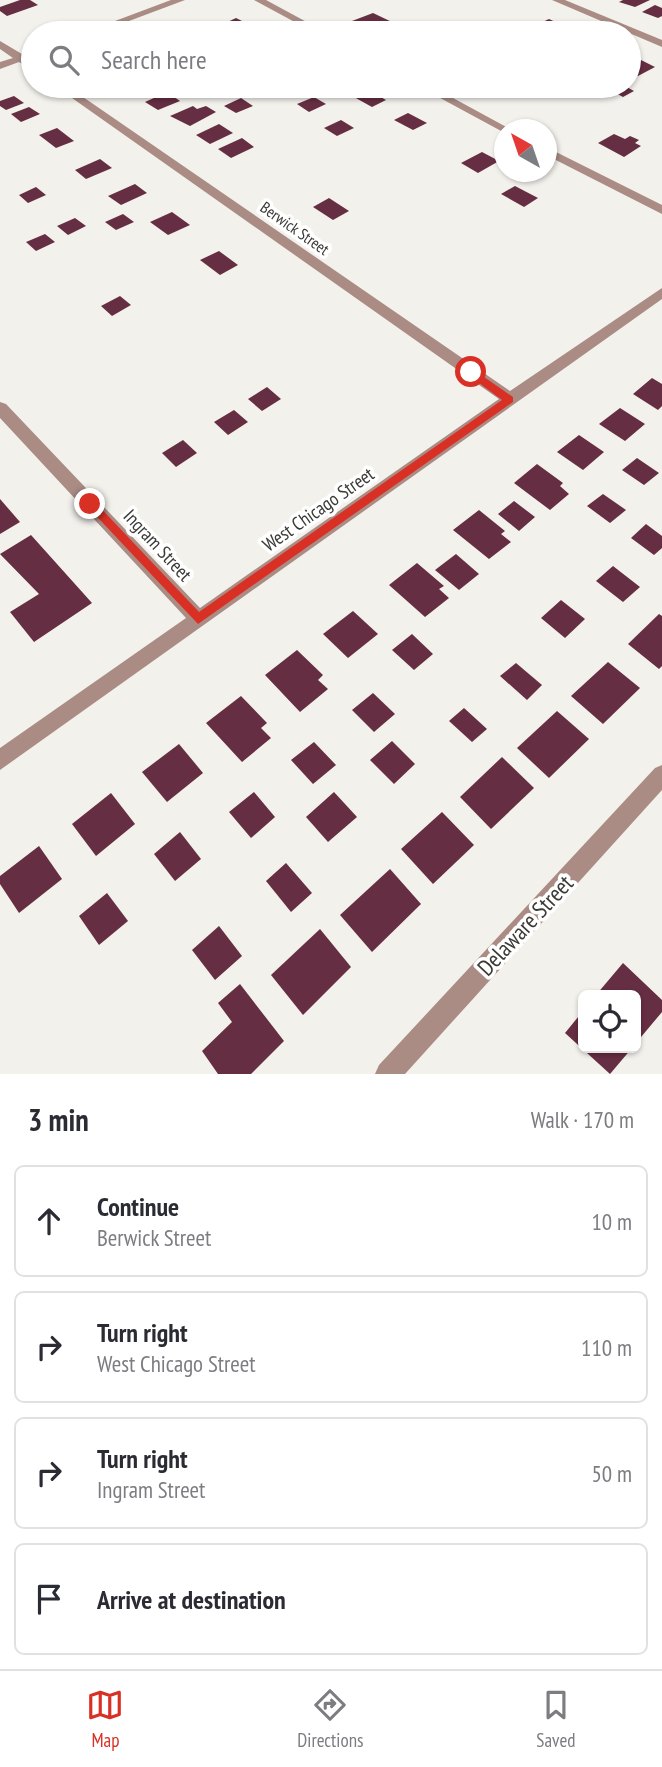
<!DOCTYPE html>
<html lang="en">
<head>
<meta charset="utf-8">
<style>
	:root { --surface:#fff; --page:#f7f7f7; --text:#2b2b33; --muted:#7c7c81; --line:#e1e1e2; --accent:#d93025 }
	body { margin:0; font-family:"PT Sans Narrow",sans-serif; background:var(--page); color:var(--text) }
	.controls { position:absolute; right:21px; bottom:21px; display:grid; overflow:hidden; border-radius:10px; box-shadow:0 2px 5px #0004 }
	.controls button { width:63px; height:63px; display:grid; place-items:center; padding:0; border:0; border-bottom:2px solid var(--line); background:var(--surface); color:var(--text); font:35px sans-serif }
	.compass { position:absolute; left:494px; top:119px; width:63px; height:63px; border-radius:50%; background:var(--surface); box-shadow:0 2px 5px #0004; rotate:320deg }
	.stop { position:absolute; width:21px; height:21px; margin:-16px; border:5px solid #d93025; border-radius:50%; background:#fff }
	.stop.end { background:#d93025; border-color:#fff; box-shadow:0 2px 7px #0008 }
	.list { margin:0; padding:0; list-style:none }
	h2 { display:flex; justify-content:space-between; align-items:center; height:91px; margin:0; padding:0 28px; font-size:30px }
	h2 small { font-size:23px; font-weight:400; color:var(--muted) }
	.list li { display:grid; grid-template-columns:46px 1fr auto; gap:21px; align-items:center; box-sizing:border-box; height:112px; margin:0 14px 14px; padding:0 14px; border:2px solid var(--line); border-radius:10px }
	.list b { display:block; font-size:26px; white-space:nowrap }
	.list p { margin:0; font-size:23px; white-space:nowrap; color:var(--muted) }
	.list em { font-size:23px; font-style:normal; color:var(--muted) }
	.icon { flex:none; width:38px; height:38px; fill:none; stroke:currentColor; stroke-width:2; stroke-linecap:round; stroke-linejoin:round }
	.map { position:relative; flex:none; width:662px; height:1074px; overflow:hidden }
	.search { position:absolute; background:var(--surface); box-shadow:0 2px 5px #0004; left:21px; right:21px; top:21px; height:77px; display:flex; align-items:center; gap:18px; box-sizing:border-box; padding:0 24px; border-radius:38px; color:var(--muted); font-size:26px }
	.sheet { height:595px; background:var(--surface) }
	nav { display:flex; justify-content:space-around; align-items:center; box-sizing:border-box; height:98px; border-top:2px solid var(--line); background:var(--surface); font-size:19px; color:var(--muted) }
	nav a { display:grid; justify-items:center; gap:4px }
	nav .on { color:var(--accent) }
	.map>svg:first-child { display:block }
</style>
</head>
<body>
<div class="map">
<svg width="662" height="1074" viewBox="0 0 662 1074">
	<rect width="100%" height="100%" fill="#f2f1ec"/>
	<g fill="#662e42">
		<polygon points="20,0 30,0 38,5 7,16 0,11 0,7"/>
		<polygon points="623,0 650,0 635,7 619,2"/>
		<polygon points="655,5 662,8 662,16 658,18 642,12"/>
		<polygon points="373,13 394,23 373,32 352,21"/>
		<polygon points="236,18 248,24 225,33 215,28"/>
		<polygon points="549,19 564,26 549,32 534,26"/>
		<polygon points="448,22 459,28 448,33 437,28"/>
		<polygon points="166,23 175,28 161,33 153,28"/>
		<polygon points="486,25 497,30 483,33 475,30"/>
		<polygon points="639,59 655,67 638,76 629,72 629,64"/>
		<polygon points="132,86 148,86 153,89 136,96 125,88"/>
		<polygon points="625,86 634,91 623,97 614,92"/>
		<polygon points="368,90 386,100 372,107 354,97"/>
		<polygon points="167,92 180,101 158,110 145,102"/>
		<polygon points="14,96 24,103 6,110 0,106 0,101"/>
		<polygon points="314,97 326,104 309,112 297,104"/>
		<polygon points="241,98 253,106 236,113 224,106"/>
		<polygon points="193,106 197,109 206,106 216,112 190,126 170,116"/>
		<polygon points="29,107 40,114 21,122 11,114"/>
		<polygon points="408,113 427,123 413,130 394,120"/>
		<polygon points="341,120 354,128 337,136 324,128"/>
		<polygon points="219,124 233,133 210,144 196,135"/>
		<polygon points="57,128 74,141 56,148 39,135"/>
		<polygon points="614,134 625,139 630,136 639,140 635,143 641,146 624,157 598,143"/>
		<polygon points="242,138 254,147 231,158 218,149"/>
		<polygon points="482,152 499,161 478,173 461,163"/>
		<polygon points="100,159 112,168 86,179 75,170"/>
		<polygon points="135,184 147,193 121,205 108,196"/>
		<polygon points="515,186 538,198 524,207 501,194"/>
		<polygon points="36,187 46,195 28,203 19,195"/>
		<polygon points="329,198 349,211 333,220 313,207"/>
		<polygon points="172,212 190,225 168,235 150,222"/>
		<polygon points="123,214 134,222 116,230 105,222"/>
		<polygon points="75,218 86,226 68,235 57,226"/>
		<polygon points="45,234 55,242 36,251 26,242"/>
		<polygon points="219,251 238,265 220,275 200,260"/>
		<polygon points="120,296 131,305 112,316 101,306"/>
		<polygon points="652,378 662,384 662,406 658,410 633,394"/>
		<polygon points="267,387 281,399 262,411 248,399"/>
		<polygon points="620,408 645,424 625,441 599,424"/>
		<polygon points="234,410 248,422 228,435 214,422"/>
		<polygon points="579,435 604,452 583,470 557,452"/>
		<polygon points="183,440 197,453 176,467 162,453"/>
		<polygon points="637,458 659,473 644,485 622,470"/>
		<polygon points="537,464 563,483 560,486 569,494 550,510 514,483"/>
		<polygon points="603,494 626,510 610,523 587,506"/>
		<polygon points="0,499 20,522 0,534"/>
		<polygon points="514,501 535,517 519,531 498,514"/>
		<polygon points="479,510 505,531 501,534 511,542 489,559 453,530"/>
		<polygon points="646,524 662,536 662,548 654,555 631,538"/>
		<polygon points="31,535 92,603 34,642 10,612 39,594 0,554"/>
		<polygon points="456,554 479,574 459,590 435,570"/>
		<polygon points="417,563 444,586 439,589 449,598 425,617 389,585"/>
		<polygon points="613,566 640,587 623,602 596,581"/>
		<polygon points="561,600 585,619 565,638 541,618"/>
		<polygon points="353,611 378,634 348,658 323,634"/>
		<polygon points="659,614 662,616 662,666 659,669 628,644"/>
		<polygon points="412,634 433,654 414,670 392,650"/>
		<polygon points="297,650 323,675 318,680 328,689 300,712 265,675"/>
		<polygon points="608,662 640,688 603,724 571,696"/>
		<polygon points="516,663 542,685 527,700 500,676"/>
		<polygon points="373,693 395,714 374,732 352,710"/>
		<polygon points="241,696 267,723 261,728 271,738 242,762 206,723"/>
		<polygon points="464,708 487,729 472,742 449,721"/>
		<polygon points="557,711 589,739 549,778 517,748"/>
		<polygon points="392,741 415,764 394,784 370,760"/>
		<polygon points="314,742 336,765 313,784 291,760"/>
		<polygon points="179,744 203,773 167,802 142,772"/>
		<polygon points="502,757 534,788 491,829 460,797"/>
		<polygon points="254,792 275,817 251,838 229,812"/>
		<polygon points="334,792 357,817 328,842 306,817"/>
		<polygon points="111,793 135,824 96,856 72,824"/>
		<polygon points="442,812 474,845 433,884 401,849"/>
		<polygon points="180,832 201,859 175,881 154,854"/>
		<polygon points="39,846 62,879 19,913 0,884 0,876"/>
		<polygon points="286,863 312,893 291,912 266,881"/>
		<polygon points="390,869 421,904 372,952 340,915"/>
		<polygon points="107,893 128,921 99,945 79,916"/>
		<polygon points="219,926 242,956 215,980 192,950"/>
		<polygon points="320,929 351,967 303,1015 271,975"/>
		<polygon points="623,963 662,1000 662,1012 636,1043 636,995 596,995"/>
		<polygon points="240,984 284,1041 251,1074 218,1074 202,1051 232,1022 218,1003"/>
		<polygon points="583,1011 583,1048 632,1048 610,1074 565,1033"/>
	</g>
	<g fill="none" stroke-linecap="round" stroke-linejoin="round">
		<g fill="#aa8c85" fill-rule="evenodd">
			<polygon points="171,0 185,0 97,33 83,33"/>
			<polygon points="254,0 266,0 327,33 315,33"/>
			<polygon points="552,0 565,0 662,40 662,47"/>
			<polygon points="0,41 22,54 31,54 32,56 29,59 33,62 33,70 19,62 0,69 0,62 13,58 0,49"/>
			<polygon points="55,86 67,86 510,391 662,288 662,299 0,770 0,748 186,618 0,418 0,402 6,404 200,608 499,399"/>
			<polygon points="418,86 431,86 512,130 504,130 503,132"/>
			<polygon points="546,147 662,205 662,214 546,155"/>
			<polygon points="662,765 662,790 405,1074 375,1074 379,1065 655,768"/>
		</g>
	</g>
	<polygon fill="#d93025" points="467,370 474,370 513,397 513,402 198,624 85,504 86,501 94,501 199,612 502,400 467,374"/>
	<g text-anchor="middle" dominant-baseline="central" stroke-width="7" stroke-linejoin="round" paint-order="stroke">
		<g font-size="16" fill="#3a3a37" stroke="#fff">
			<text transform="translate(295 228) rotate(35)">Berwick Street</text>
		</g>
		<g font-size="19" fill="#3a3a37" stroke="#fff">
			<text transform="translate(318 509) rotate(-35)">West Chicago Street</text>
			<text transform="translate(158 545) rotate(47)">Ingram Street</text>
		</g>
		<g font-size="23" fill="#3a3a37" stroke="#fff">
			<text transform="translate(525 925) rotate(-47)">Delaware Street</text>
		</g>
	</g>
</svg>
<div class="controls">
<button><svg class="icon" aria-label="locate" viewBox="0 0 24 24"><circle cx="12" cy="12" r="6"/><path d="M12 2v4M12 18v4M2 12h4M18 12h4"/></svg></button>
</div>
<svg class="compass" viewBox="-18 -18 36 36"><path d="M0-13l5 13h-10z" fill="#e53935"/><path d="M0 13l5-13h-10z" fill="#7c7c81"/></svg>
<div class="stop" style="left:471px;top:372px"></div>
<div class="stop end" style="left:90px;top:504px"></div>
<div class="search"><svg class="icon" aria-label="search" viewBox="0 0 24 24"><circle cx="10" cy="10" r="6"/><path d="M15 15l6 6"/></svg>Search here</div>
</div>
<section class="sheet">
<h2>3 min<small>Walk · 170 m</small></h2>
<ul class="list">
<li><svg class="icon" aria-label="ahead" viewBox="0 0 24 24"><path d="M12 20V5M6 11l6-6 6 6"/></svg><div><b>Continue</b><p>Berwick Street</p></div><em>10 m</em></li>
<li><svg class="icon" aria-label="right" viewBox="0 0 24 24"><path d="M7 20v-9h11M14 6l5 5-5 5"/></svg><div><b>Turn right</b><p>West Chicago Street</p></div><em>110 m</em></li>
<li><svg class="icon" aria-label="right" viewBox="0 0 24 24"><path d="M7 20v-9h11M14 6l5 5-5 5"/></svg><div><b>Turn right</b><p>Ingram Street</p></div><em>50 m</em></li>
<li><svg class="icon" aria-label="arrive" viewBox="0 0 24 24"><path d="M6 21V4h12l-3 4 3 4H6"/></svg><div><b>Arrive at destination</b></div></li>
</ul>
</section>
<nav>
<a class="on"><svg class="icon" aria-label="map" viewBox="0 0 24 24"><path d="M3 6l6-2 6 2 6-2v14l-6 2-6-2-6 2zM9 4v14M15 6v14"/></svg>Map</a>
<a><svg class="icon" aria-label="directions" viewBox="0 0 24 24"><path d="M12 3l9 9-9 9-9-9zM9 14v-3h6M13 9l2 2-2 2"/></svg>Directions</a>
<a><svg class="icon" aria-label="saved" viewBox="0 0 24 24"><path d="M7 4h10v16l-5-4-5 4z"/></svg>Saved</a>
</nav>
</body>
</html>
